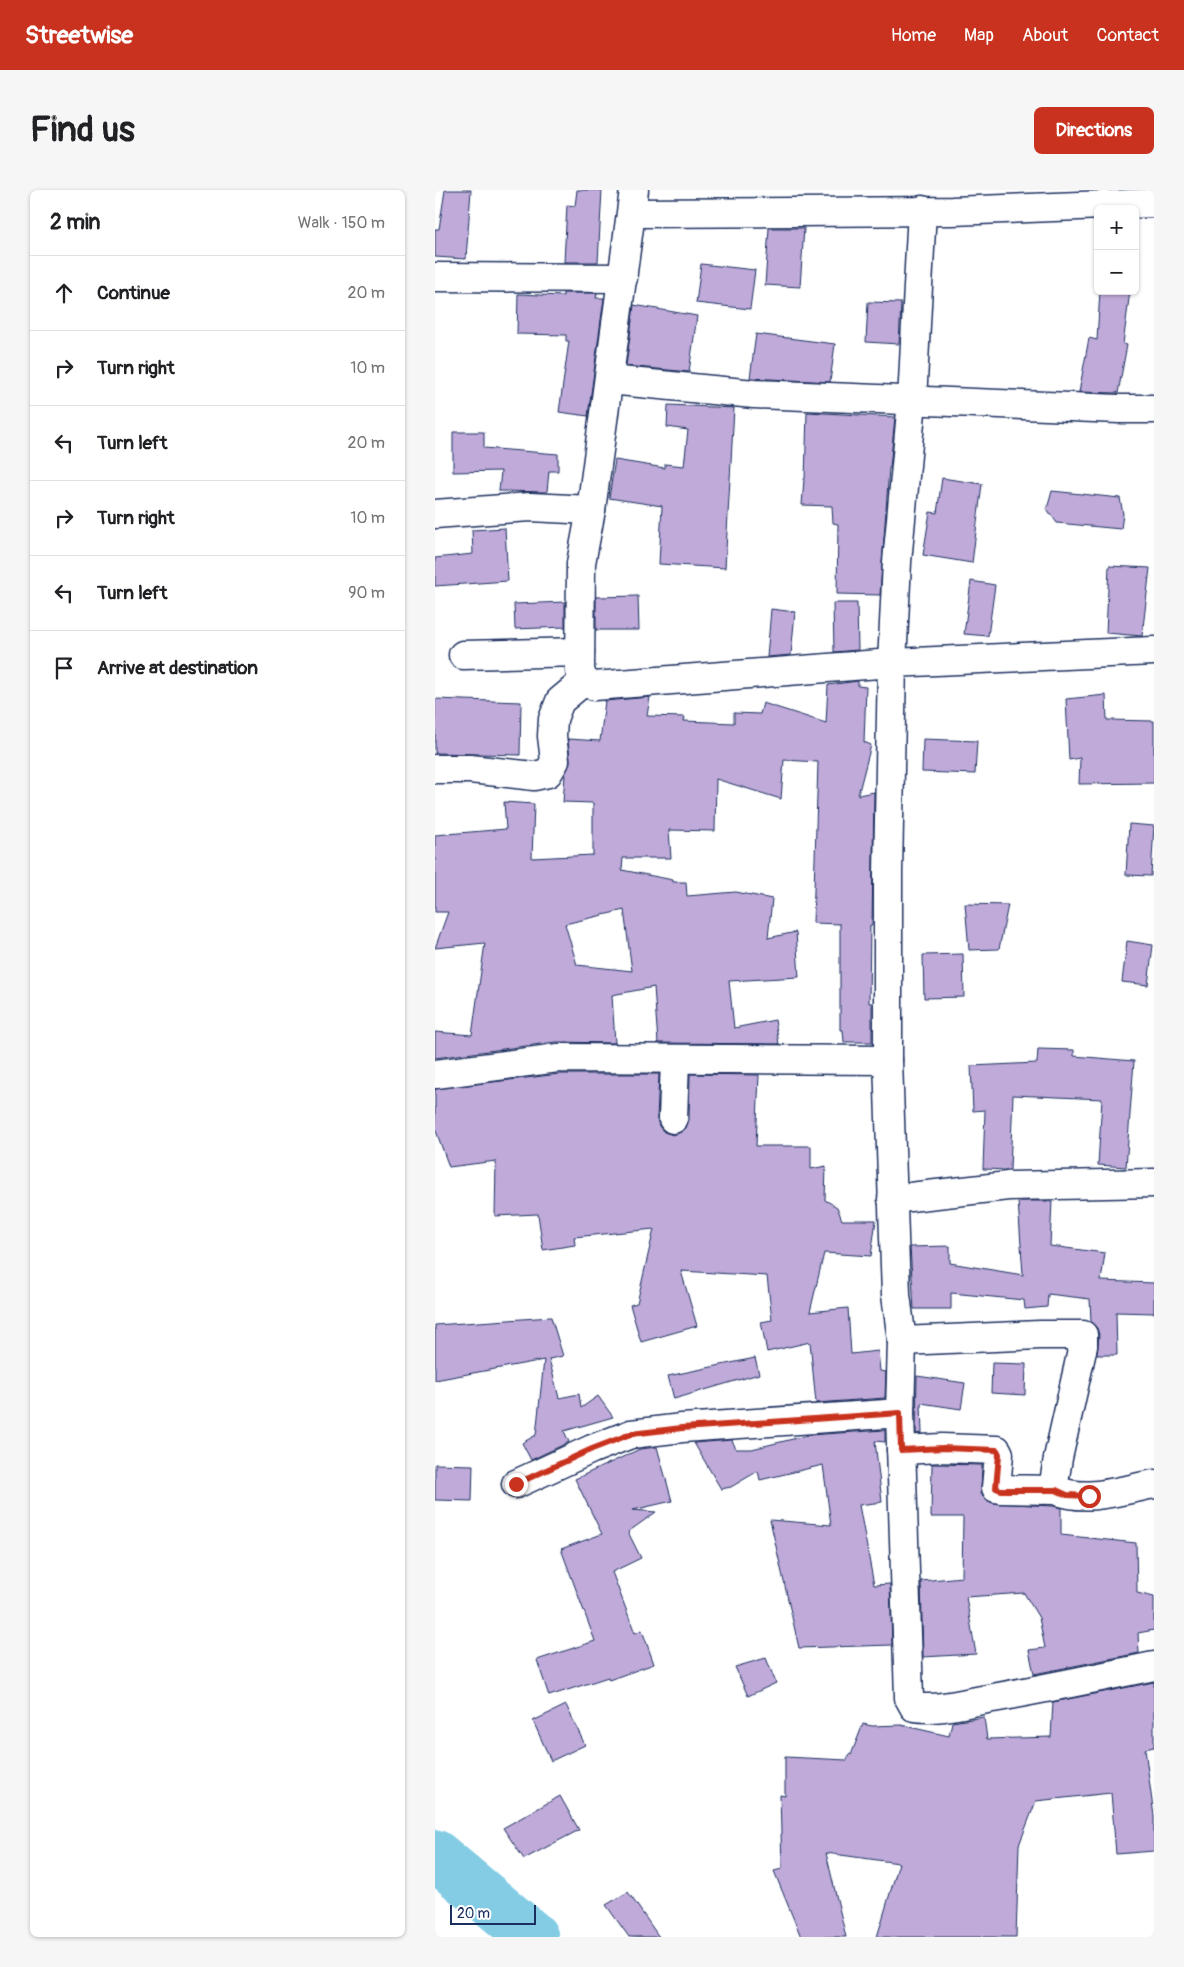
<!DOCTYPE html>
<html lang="en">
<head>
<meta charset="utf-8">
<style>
	:root { --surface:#fff; --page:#f6f6f6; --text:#202124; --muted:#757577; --line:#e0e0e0; --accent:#c8321e }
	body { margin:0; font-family:Pangolin,sans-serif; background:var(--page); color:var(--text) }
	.controls { position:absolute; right:15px; top:15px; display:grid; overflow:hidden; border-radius:8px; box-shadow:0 1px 4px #0004 }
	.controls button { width:45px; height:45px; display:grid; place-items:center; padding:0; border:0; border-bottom:1px solid var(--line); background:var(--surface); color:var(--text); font:25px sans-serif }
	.scale { position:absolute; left:15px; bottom:12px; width:86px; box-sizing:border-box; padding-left:5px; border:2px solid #1b2f5e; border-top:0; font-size:14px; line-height:18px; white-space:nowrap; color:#1b2f5e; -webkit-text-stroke:4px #fff; paint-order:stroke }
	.stop { position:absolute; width:15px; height:15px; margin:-11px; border:4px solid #c8321e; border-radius:50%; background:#fff }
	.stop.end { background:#c8321e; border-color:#fff; box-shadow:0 1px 5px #0008 }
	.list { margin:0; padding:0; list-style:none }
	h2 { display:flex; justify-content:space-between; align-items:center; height:65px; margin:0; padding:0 20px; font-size:21px }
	h2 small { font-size:16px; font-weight:400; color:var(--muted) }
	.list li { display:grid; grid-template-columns:32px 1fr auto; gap:15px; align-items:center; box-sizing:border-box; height:75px; padding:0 20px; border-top:1px solid var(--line) }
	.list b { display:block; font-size:19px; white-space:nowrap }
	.list em { font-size:16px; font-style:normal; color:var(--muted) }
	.icon { flex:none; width:28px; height:28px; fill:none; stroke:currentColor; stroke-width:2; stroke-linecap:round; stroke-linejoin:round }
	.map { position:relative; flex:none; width:719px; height:1747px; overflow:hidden; border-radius:8px }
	header { display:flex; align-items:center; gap:30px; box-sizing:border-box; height:70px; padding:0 25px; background:var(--accent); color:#fff }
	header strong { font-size:24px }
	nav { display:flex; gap:28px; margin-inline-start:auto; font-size:18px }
	.intro { display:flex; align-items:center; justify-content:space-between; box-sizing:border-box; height:120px; padding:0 30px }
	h1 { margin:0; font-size:35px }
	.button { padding:12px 22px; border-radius:8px; background:var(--accent); color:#fff; font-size:18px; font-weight:700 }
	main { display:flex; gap:30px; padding:0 30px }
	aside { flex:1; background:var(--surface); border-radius:8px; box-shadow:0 1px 4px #0004 }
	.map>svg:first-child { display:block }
</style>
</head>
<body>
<header>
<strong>Streetwise</strong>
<nav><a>Home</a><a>Map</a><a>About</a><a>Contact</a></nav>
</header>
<div class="intro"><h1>Find us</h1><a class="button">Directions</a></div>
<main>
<aside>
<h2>2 min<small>Walk · 150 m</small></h2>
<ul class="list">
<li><svg class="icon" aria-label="ahead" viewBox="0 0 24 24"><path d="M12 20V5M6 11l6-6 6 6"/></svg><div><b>Continue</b></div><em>20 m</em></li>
<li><svg class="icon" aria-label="right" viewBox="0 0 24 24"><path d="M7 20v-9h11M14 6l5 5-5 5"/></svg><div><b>Turn right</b></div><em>10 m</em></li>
<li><svg class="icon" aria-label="left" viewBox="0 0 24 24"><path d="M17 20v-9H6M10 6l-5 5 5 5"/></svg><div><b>Turn left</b></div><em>20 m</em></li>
<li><svg class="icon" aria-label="right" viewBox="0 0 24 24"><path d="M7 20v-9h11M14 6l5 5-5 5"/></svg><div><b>Turn right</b></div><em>10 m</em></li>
<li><svg class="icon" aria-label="left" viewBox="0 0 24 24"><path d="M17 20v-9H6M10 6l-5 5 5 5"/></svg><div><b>Turn left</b></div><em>90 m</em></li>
<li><svg class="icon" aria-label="arrive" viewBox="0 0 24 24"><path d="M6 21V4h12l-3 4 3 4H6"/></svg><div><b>Arrive at destination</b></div></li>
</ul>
</aside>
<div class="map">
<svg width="719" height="1747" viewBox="0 0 719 1747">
	<rect width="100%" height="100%" fill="#fff"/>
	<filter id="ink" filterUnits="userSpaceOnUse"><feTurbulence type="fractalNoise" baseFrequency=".02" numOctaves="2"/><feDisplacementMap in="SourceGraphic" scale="10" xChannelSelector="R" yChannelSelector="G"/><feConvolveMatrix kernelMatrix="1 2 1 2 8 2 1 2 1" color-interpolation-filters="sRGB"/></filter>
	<g filter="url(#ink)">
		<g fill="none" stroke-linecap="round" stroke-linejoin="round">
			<polyline stroke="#83cce4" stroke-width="51" points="0,1665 98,1747"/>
		</g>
		<g fill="#bfaad9" stroke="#1b2f5e" fill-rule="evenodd">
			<polygon points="10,0 36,0 31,69 0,67 0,39 4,39"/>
			<polygon points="142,0 167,0 163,72 129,72 132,15 140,16"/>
			<polygon points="334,38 369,38 365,97 330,95"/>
			<polygon points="266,74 320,80 315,119 261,113"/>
			<polygon points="665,101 695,101 688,154 692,155 683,203 644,202 654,148 662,150"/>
			<polygon points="128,103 162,103 161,108 169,108 153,226 124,222 134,151 131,151 131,145 82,144 83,104 128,106"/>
			<polygon points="433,112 466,113 464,154 431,152"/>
			<polygon points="199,115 262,126 254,182 191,176"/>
			<polygon points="321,144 400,154 395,192 315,188"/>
			<polygon points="233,215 299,218 290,378 224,374 227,316 174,308 180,270 230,278 230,274 249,276 253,240 232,237"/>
			<polygon points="372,222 460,227 455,278 454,278 445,405 402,404 403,334 398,333 397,316 367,315 369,289 370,289"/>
			<polygon points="18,242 49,242 49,258 123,264 123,281 114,281 112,302 64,301 66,281 18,282"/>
			<polygon points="507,288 547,294 537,373 488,365 495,322 502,323"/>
			<polygon points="617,301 685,308 688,324 686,339 622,333 612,319"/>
			<polygon points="70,338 73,391 0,396 0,368 38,364 37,340"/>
			<polygon points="674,376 715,378 707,446 671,443"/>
			<polygon points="536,391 560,395 553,446 529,444"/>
			<polygon points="203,406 204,440 161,440 161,407"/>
			<polygon points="130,412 130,437 80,439 79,414"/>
			<polygon points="398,413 422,413 423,460 399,462"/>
			<polygon points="336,419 360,422 356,465 332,467"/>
			<path d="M423 491V496L431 497 429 552 436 555 423 605 439 602 437 735H435L434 813H437V852H409L408 840H405V734L378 733 383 572 349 570 346 609 281 589 280 641 234 640 236 668H188L187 680 238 690V692H251L252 706 301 702 337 709 333 748 361 742 364 787 294 791 299 838 340 830 344 854 223 853 219 797 177 805 180 853 121 852 0 868V842L37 845 50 753 0 758 13 722H0V645L71 639 69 612 99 614 97 668 158 665V613L128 612 130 585 135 570 133 549 165 551 170 511 215 507 212 526 250 527 249 531 299 533V523L325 524 328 513 391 533 393 495ZM189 720 197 781 142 775 130 734Z"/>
			<polygon points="671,505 672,530 719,531 719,593 644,594 645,568 634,570 631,509"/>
			<polygon points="0,509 86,512 85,565 0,563"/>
			<polygon points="488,549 542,551 540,584 487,582"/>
			<polygon points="694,634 719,636 716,686 691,685"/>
			<polygon points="530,714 573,715 564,759 534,760"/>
			<polygon points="692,751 718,755 713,795 687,792"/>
			<polygon points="528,764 529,807 489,808 488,765"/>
			<polygon points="603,859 639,860 639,866 699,871 691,977 663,975 667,909 578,905 575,980 548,979 550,920 538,921 536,876 602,873"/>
			<polygon points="124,884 224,884 222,928 224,936 229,942 238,945 246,942 251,938 254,930 255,884 324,885 321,956 376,956 376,979 391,976 390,1010 402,1017 407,1030 441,1030 436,1066 389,1063 375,1122 413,1118 416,1164 443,1161 445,1181 451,1182 450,1208 381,1213 375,1152 332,1162 326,1132 337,1130 332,1086 246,1081 262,1136 206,1152 195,1115 202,1113 219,1039 139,1047 140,1055 108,1060 103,1024 60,1026 61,971 14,977 0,938 0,899"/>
			<polygon points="583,1011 617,1011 615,1056 670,1063 666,1091 719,1093 719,1123 681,1122 682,1165 662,1165 664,1145 662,1138 656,1132 655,1109 613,1104 612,1117 590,1119 589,1110 516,1103 516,1119 479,1119 475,1057 515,1056 515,1073 588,1085"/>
			<polygon points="116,1127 128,1166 114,1169 124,1208 144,1204 146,1218 163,1206 178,1227 129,1241 134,1252 96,1270 87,1253 101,1245 109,1170 0,1190 0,1135"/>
			<polygon points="320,1168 324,1184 239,1209 233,1186"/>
			<polygon points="557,1173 591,1174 590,1205 556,1203"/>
			<polygon points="482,1186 530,1193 526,1219 486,1213 487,1243 481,1244"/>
			<polygon points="450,1240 450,1252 440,1251 447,1312 424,1315 439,1395 455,1394 457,1455 364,1458 335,1330 396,1335 388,1275 325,1290 323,1281 296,1297 286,1299 259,1253 297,1250 301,1259 317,1259 374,1245"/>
			<polygon points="222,1257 237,1311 198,1320 221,1322 193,1342 206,1368 177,1382 200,1443 207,1440 219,1474 174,1490 173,1487 114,1506 102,1470 160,1451 126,1359 167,1344 140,1289 205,1259"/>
			<polygon points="0,1274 38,1275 37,1311 0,1310"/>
			<polygon points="497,1274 547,1275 546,1304 551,1310 558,1313 618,1316 626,1318 626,1345 701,1353 702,1403 719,1407 719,1440 703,1443 704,1463 599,1484 594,1460 610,1458 604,1428 589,1403 531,1407 541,1464 488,1467 486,1391 527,1387 528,1327 496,1327"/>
			<polygon points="331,1468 341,1493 313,1506 300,1477"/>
			<polygon points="719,1492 719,1557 710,1559 719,1626 719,1661 681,1664 676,1603 601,1611 584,1655 581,1747 442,1747 464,1673 391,1663 411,1747 366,1747 339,1681 347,1679 345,1605 350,1606 350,1567 412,1570 414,1564 416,1565 428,1534 437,1536 466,1535 514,1546 517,1532 549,1527 552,1549 616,1547 618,1512"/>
			<polygon points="131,1515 150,1555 116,1571 98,1531"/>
			<polygon points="125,1606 144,1640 89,1669 68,1638"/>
			<polygon points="193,1702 224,1747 194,1747 171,1715"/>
		</g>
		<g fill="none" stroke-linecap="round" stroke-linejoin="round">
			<defs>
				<g id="minor">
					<polyline points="199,0 156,320 146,373 145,481 149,491 159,496 457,473 719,461"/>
					<path d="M487 20 477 211 462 372 457 473 453 683V870L461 1105 467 1151 465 1223 474 1508 479 1517C505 1521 533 1512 558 1508 612 1498 666 1487 719 1476"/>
					<polyline points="197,23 517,21 719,13"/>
					<polyline points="0,87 188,88"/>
					<polyline points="174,190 319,204 684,219 719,219"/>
					<polyline points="0,324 95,317 156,320"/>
					<polyline points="28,465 145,462"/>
					<polyline points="0,579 35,579 99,586 113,583 120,571 117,546 118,529 125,511 149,491"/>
					<polyline points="1,884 123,868 453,870"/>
					<polyline points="238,929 240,869"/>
					<polyline points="457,1009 573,996 719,993"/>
					<path d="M467 1151 605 1145H648V1156L623 1268 619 1293 621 1300C651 1313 687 1300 719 1294"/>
					<polyline points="466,1260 507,1258 562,1260 564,1264 561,1298 566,1299 621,1300"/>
					<polyline points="81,1294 157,1259 196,1244 247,1238 465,1223"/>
				</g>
			</defs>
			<use href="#minor" stroke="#1b2f5e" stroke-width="31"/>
			<use href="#minor" stroke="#fff" stroke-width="28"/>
		</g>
	</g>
	<g fill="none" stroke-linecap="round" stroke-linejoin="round" filter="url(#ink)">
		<polyline stroke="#c8321e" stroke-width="6" points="81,1294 157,1259 196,1244 247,1238 465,1223 466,1260 508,1258 562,1260 564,1264 561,1298 566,1300 621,1300 632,1305 654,1306"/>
	</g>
</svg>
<div class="controls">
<button>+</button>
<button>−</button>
</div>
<div class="scale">20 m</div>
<div class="stop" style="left:654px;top:1306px"></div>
<div class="stop end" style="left:81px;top:1294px"></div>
</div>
</main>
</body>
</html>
